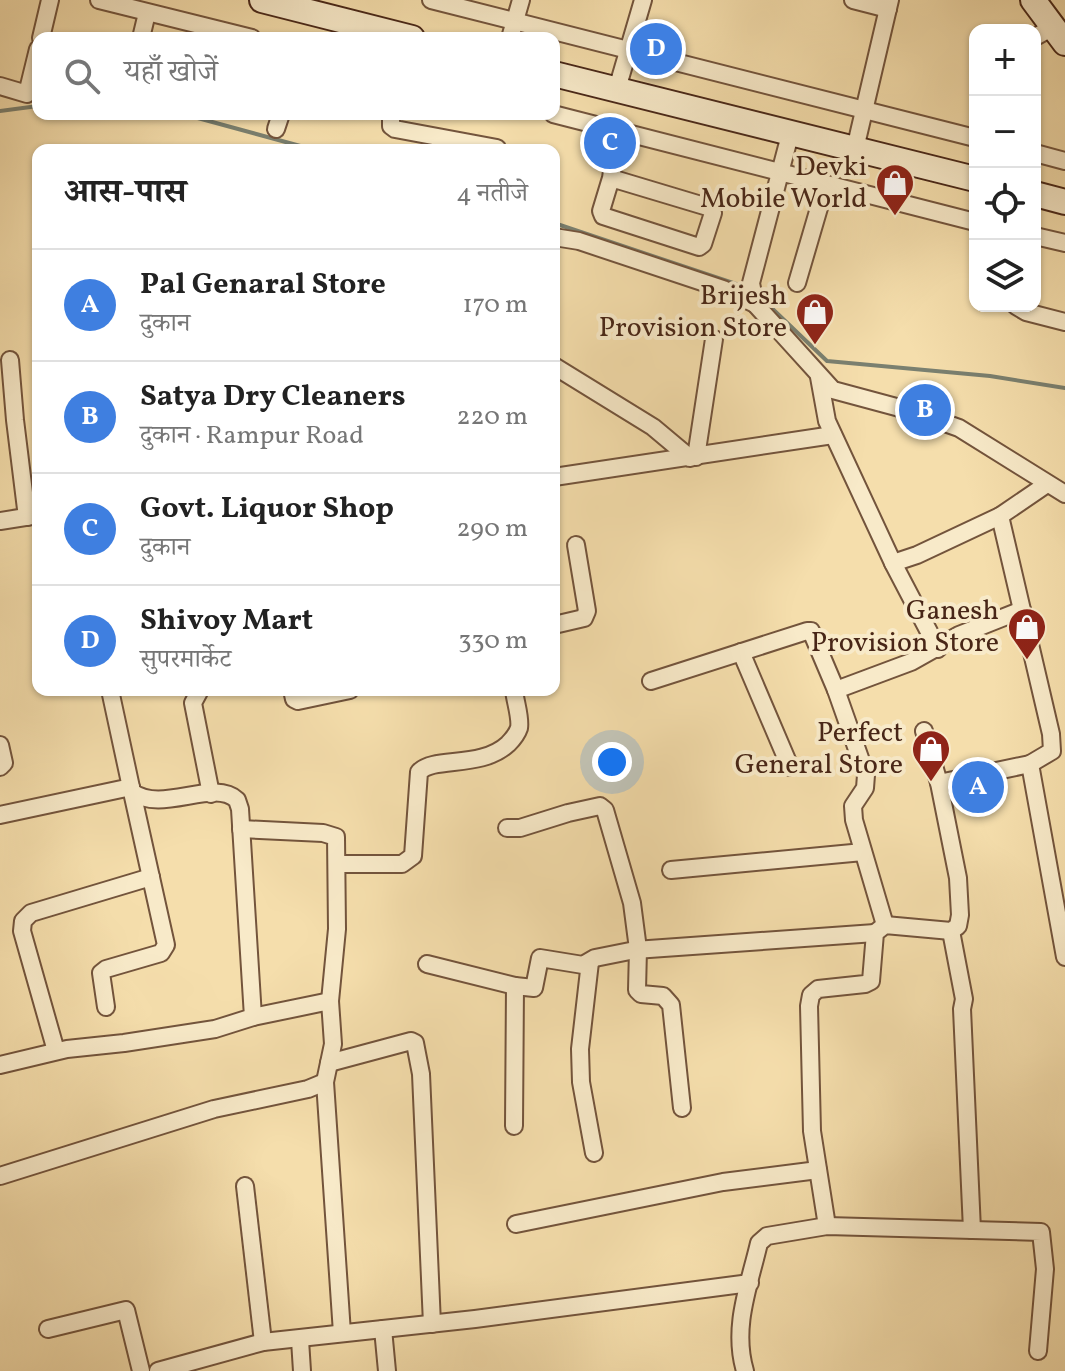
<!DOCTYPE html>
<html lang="hi">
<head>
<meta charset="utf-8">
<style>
	:root { --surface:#fff; --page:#f6f6f6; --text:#222; --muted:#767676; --line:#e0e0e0; --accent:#111827 }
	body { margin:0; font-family:Vollkorn,"Noto Serif Devanagari",serif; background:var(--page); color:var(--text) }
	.controls { position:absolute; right:24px; top:24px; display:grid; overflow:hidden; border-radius:16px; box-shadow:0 2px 6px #0004 }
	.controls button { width:72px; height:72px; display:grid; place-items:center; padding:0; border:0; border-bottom:2px solid var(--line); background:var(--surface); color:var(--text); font:40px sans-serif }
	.you { position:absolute; left:612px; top:762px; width:28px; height:28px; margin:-20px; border:6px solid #fff; border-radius:50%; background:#1a73e8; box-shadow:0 0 0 12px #1a73e833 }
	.badge { display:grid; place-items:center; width:52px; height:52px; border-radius:50%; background:var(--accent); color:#fff; font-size:26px; font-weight:700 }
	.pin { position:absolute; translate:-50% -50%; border:4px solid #fff; box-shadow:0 2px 8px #0006 }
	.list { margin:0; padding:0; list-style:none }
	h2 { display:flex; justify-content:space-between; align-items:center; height:104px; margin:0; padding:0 32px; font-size:34px }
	h2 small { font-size:26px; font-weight:400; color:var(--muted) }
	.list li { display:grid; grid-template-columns:52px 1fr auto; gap:24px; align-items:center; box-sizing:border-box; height:112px; padding:0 32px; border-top:2px solid var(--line) }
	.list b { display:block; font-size:30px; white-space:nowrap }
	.list p { margin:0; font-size:26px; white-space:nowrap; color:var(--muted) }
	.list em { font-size:26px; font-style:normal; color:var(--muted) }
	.icon { flex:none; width:44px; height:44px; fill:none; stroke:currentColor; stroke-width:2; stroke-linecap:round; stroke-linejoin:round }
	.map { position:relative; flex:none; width:1065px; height:1371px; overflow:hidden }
	.search { position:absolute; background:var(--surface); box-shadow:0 2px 6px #0004; left:32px; top:32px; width:528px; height:88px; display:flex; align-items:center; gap:20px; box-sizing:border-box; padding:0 28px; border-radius:16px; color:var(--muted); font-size:30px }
	.panel { position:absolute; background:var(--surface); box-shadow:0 2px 6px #0004; left:32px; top:144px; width:528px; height:552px; border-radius:16px }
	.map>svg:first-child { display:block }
</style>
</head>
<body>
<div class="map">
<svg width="1065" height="1371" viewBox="0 0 1065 1371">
	<rect width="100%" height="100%" fill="#f5deac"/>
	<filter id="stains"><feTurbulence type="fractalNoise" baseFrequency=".0025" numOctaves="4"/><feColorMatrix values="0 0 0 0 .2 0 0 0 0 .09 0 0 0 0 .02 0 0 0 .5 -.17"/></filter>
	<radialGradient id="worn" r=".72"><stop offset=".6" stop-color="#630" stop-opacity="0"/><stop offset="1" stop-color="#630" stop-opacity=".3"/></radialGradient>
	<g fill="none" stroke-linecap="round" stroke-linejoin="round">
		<g stroke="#7a8070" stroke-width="4">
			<polyline points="0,111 38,106"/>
			<polyline points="104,114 112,117 124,114"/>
			<polyline points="183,114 315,150"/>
			<polyline points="554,223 745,287"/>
			<polyline points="759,296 827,361 990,376 1065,388"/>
		</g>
		<defs>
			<g id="street">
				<polyline points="99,0 252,38"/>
				<polyline points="431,0 975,138"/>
				<polyline points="853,0 888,9"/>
				<polyline points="1035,37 1053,27"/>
				<polyline points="41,38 50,0"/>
				<polyline points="141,38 147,13"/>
				<polyline points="510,38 521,0"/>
				<polyline points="0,86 27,94 38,49"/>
				<polyline points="617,89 643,0"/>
				<polyline points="391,114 391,126 395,129 497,148"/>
				<polyline points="553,114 975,222"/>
				<polyline points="276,129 281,114"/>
				<polyline points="791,131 751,283 755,304 833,390 911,411 959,428 1065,494"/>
				<polyline points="855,149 890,0"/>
				<polyline points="1035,153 1065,161"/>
				<polyline points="611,178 711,208 713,213 703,244 699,247 603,216 601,211 611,178 618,131"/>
				<polyline points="1035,236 1065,243"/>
				<polyline points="554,237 579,241 723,289 755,304"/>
				<polyline points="797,283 826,184"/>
				<polyline points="1016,306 1026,312 1065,322"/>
				<polyline points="10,360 15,420 27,517"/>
				<polyline points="554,366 653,427 690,458"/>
				<polyline points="819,377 827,421 893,563 938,649"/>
				<polyline points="696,457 714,339"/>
				<polyline points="554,477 833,435"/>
				<polyline points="1047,484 1000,516 1051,734 1052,751 1030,764 1065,957"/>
				<polyline points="0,521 38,515"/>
				<polyline points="893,563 917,555 1000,516"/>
				<polyline points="554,625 584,618 587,611 576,545"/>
				<polyline points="741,652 790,767"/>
				<polyline points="651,681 807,631 811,631 836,690 866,775 865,788 853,806 854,820 885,925"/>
				<polyline points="200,690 193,703 211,794"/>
				<polyline points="292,690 294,699 298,701 350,690"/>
				<polyline points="836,690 911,662 959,635 1022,610"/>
				<polyline points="0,745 4,763 0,767"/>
				<polyline points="939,783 1030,764"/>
				<polyline points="0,815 131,787"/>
				<polyline points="507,828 520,828 568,813 600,806 605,810 632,903 638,949 637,990 641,994 663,996 671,1005 682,1108"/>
				<polyline points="241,829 323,833 336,837 337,929 330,1001"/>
				<path d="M337 864H402L413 856 419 772C434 756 481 769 508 744 512 740 517 734 519 728 521 718 515 701 514 690"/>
				<polyline points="671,870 863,852"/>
				<polyline points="951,931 964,999 962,1009 972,1230"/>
				<polyline points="590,962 580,1049 581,1082 594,1153"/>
				<polyline points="427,964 515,986"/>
				<polyline points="106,1007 101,973 106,969 161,953 166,945 132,792"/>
				<polyline points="253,1017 330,1001 333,1044 325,1082 342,1333"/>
				<polyline points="56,1051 22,931 23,921 31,913 151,877"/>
				<polyline points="329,1063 411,1041 415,1043 421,1074 432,1324"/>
				<path d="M0 1065 67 1049 124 1043 215 1029 253 1017 240 809 237 800C214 778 162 814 132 792L110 690"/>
				<polyline points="514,1126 515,986 534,988 540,958 583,965 595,958 635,950 875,933"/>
				<polyline points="0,1176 214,1109 308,1089 325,1082"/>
				<polyline points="245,1186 263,1342"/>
				<polyline points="516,1224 723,1182 818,1170"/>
				<polyline points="827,1226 812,1131 809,1006 811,995 818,989 865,984 871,981 875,933 885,925 951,931 958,926 960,915 958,878 939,783 924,731"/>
				<polyline points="48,1329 126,1310 141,1371"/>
				<polyline points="383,1329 387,1371"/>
				<polyline points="300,1340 302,1371"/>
				<polyline points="158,1371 263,1342 475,1319 750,1283"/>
				<path d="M745 1371C732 1327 749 1286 759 1243L767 1236 827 1226 1041 1232 1045 1269 1038 1351"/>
			</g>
			<g id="secondary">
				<polyline points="262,0 412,38"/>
				<polyline points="1033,0 1065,43"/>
				<polyline points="554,74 975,179"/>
				<polyline points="1035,194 1065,202"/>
			</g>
		</defs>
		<use href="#street" stroke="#73543c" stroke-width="20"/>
		<use href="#secondary" stroke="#482617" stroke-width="28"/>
		<use href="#street" stroke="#f8eac9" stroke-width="16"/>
		<use href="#secondary" stroke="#f8eac9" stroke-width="24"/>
	</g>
	<defs>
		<symbol id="shop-pin" viewBox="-11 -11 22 30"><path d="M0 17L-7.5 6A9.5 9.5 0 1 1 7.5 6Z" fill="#8f2418" stroke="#f8eac9"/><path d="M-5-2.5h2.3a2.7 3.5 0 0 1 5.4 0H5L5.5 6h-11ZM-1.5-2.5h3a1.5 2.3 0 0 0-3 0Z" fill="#fff"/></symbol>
	</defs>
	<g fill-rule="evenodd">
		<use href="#shop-pin" x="873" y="161" width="44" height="60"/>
		<use href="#shop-pin" x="793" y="290" width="44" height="60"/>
		<use href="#shop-pin" x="1005" y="605" width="44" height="60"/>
		<use href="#shop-pin" x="909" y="727" width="44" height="60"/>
	</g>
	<g text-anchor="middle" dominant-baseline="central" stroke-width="8" stroke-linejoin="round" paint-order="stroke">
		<g font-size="28" fill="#482617" stroke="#f8eac9" text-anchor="end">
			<text x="867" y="167">Devki<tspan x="867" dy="32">Mobile World</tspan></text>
			<text x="787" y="296">Brijesh<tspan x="787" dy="32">Provision Store</tspan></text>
			<text x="999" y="611">Ganesh<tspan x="999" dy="32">Provision Store</tspan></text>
			<text x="903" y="733">Perfect<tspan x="903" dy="32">General Store</tspan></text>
		</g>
	</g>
	<rect width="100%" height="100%" filter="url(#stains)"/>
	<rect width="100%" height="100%" fill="url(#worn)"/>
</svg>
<div class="controls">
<button>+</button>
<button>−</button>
<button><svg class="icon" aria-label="locate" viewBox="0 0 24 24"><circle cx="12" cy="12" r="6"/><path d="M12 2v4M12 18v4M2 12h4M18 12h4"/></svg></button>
<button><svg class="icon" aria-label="layers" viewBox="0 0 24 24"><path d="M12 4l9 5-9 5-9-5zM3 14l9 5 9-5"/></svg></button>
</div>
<div class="you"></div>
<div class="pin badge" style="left:978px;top:787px;background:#3f7fe0">A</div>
<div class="pin badge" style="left:925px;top:410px;background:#3f7fe0">B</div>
<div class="pin badge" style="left:610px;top:143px;background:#3f7fe0">C</div>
<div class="pin badge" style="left:656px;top:49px;background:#3f7fe0">D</div>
<div class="search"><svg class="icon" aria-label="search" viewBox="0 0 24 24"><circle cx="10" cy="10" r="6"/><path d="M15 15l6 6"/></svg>यहाँ खोजें</div>
<section class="panel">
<h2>आस-पास<small>4 नतीजे</small></h2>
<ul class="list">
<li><span class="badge" style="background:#3f7fe0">A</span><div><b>Pal Genaral Store</b><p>दुकान</p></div><em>170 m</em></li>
<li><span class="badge" style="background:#3f7fe0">B</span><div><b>Satya Dry Cleaners</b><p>दुकान · Rampur Road</p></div><em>220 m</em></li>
<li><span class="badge" style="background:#3f7fe0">C</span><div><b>Govt. Liquor Shop</b><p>दुकान</p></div><em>290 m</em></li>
<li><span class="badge" style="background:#3f7fe0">D</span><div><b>Shivoy Mart</b><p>सुपरमार्केट</p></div><em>330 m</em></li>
</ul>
</section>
</div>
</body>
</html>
